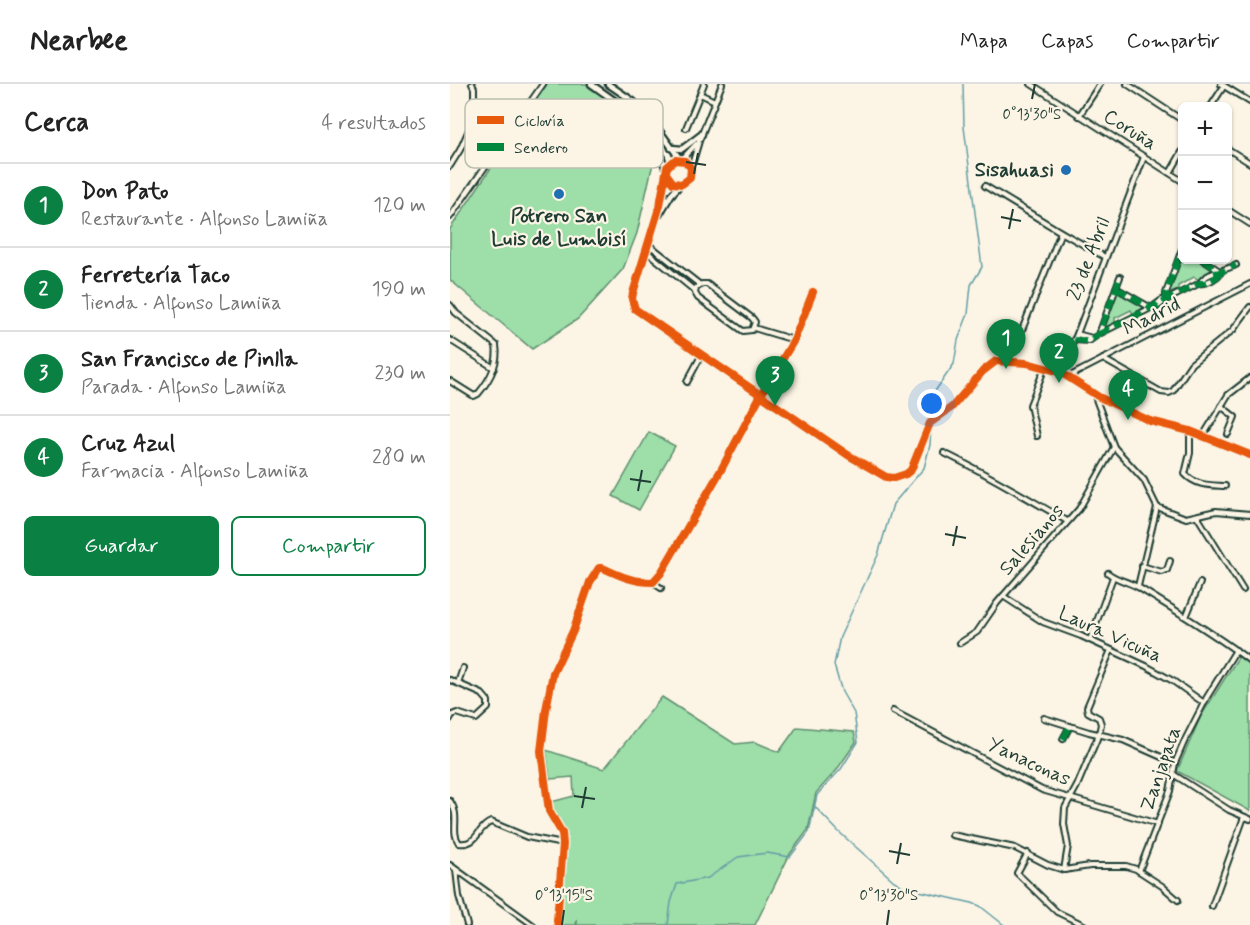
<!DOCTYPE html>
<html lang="es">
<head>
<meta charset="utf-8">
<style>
	:root { --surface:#fff; --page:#f6f6f6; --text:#222; --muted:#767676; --line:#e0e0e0; --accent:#0b8043 }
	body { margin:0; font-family:Mynerve,sans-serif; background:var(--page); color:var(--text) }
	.controls { position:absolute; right:18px; top:18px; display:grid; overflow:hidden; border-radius:9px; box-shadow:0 2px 4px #0004 }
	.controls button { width:54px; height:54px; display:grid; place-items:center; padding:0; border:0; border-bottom:2px solid var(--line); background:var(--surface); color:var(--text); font:30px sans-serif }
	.you { position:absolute; left:482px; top:320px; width:21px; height:21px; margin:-15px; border:4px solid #fff; border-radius:50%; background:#1a73e8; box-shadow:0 0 0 9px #1a73e833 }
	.badge { display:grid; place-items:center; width:39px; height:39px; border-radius:50%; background:var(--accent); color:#fff; font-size:20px; font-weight:700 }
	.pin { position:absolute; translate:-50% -50px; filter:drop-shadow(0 2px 3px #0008) }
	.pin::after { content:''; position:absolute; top:32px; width:21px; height:18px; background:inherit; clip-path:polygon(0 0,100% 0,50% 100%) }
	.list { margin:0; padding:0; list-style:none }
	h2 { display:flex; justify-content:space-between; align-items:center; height:78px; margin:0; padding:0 24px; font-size:26px }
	h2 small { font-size:20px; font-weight:400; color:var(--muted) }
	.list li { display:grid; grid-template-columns:39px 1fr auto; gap:18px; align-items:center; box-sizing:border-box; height:84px; padding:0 24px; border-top:2px solid var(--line) }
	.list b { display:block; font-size:22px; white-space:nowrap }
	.list p { margin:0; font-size:20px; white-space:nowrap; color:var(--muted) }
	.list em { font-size:20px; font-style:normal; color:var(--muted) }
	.actions { display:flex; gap:12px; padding:18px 24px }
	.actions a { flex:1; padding:14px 0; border:2px solid var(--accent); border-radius:9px; text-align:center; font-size:21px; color:var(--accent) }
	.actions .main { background:var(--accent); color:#fff }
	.icon { flex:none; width:33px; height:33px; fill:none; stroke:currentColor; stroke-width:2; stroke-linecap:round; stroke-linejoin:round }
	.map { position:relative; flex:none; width:800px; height:841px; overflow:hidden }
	header { display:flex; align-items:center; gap:36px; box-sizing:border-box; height:84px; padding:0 30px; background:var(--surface); border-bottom:2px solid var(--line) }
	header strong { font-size:28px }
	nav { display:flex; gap:33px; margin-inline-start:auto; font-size:21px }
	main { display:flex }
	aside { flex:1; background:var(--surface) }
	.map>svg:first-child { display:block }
</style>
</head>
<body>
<header>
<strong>Nearbee</strong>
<nav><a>Mapa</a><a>Capas</a><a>Compartir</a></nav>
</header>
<main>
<aside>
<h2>Cerca<small>4 resultados</small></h2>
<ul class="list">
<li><span class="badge">1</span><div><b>Don Pato</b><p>Restaurante · Alfonso Lamiña</p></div><em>120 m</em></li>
<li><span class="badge">2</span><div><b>Ferretería Taco</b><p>Tienda · Alfonso Lamiña</p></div><em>190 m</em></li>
<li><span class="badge">3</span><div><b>San Francisco de Pinlla</b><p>Parada · Alfonso Lamiña</p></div><em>230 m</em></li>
<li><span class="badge">4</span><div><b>Cruz Azul</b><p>Farmacia · Alfonso Lamiña</p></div><em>280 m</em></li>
</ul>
<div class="actions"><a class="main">Guardar</a><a>Compartir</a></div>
</aside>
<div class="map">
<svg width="800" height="841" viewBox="0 0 800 841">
	<rect width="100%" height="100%" fill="#fcf5e5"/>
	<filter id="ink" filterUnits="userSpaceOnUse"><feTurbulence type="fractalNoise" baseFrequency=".0167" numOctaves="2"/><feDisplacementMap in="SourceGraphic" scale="12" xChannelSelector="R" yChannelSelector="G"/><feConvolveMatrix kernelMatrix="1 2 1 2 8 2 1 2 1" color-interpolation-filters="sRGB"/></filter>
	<g filter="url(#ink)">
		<g fill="#9ddea9" stroke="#5e8e6e" stroke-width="1.5">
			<polygon points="97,0 141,0 185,32 199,50 206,66 187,149 173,185 128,235 82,265 0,196 0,145"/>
			<polygon points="732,171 732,176 754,176 767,184 749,196 744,193 728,202 728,206 720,209 719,205"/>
			<polygon points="667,207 695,223 683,230 681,226 665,234 665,239 656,243 654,240"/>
			<polygon points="199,348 225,362 189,426 163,412"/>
			<polygon points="789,572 800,580 800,727 727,687 751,632"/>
			<polygon points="212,613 285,660 305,658 329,668 347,643 404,648 406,658 386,687 366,709 358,746 340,770 305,841 127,841 127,835 126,841 111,841 109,830 114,748 102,723 101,718 124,712 123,693 100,695 96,666 154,685"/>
		</g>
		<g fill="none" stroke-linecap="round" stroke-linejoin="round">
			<g stroke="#639da6" stroke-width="1.5">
				<polyline points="482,335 483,310 504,280 508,256 518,230 521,201 532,183 514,43 513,0"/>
				<polyline points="365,723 389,748 444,797 456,804 522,819 530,822 554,841"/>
				<polyline points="218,841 221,818 227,800 258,794 288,773 317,769 340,773 359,748 367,711 391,685 408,658 404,629 392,608 384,581 390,553 428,471 443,420 474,384 480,361 481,343"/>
			</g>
			<defs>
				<g id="minor">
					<polyline points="22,0 24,4 24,32"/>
					<polyline points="254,0 250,10 265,17"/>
					<polyline points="581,0 732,97"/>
					<polyline points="677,0 732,36"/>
					<polyline points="771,0 800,18"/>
					<polyline points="761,22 774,2"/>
					<polyline points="629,32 650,0"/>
					<circle cx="26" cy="38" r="6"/>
					<polyline points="30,43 53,57"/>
					<polyline points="236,44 250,10"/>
					<polyline points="778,65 800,79"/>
					<polyline points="232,75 246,60"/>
					<polyline points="0,82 10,66 21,41"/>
					<polyline points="241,84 249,57 272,0"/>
					<polyline points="720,89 732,68"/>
					<polyline points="535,102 611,148 655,173"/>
					<polyline points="778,126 800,140"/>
					<polyline points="0,133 93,0"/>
					<polyline points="198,160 249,200"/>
					<polyline points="196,167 245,207"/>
					<polyline points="753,176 771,188"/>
					<path d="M750 199C756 188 774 187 786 181"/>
					<polygon points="252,200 257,200 302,234 305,238 302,246 293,247 248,214 245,209 246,204"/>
					<polyline points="666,204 701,224 706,224 716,216 716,209 732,165"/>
					<path d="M0 221 6 229 46 261C49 279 39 297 28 310L24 312 0 297"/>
					<polyline points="304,244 344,256"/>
					<polyline points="572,246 611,148"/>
					<polyline points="627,250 642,254"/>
					<path d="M649 250 701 224 712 216H716L750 199C756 200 768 194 771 188"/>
					<polyline points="0,256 44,284"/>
					<polyline points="624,256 639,257 649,250 670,193"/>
					<polyline points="653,275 711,308 719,309 723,307 741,280 783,246 800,223"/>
					<polyline points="610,288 627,250 694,73"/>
					<polyline points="618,293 800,200"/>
					<polyline points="237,298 251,272"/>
					<polyline points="644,310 664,363 694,396 707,423 736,434 766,427 800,430"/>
					<polyline points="771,322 785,333 778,350"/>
					<path d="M740 347V369L735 390C746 402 760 401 775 402"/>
					<polyline points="587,352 580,321 595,283"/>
					<polyline points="753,352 778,311 800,294"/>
					<path d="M494 369C536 389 577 414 617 437"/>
					<polyline points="747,432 793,506"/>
					<polyline points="692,482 712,488 717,486 720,477"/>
					<path d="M658 489C668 497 681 498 691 505 728 528 765 550 800 577"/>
					<polyline points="203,498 211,504"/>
					<polyline points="688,502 707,423"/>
					<polyline points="553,512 593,538 631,552 696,582 723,597 754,619"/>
					<polyline points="736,533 750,499"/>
					<polyline points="640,556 663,493"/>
					<polyline points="510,559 527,548 547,519 629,425 664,363"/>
					<polyline points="0,596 32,610 38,617 38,624 26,635 7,629 2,631 0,635"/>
					<polyline points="8,599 13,584"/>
					<polyline points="443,627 592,706 708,740"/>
					<polyline points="594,634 639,648 673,656 725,679"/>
					<polyline points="613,655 620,642"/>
					<polyline points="723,690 779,726 800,735"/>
					<path d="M0 717C11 732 0 747 9 759 28 762 27 743 41 738L77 753 113 760"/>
					<polyline points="502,751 565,764 598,781 614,786 640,782 676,782 686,785 712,802 728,816"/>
					<polyline points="578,769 567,789 607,828 634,841"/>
					<polyline points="0,781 83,841"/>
					<polyline points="6,786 9,812 17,841"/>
					<polyline points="614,786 618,762 614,740 615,724 627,702 649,650 651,640 649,634 638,628 637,623 661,566"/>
					<polyline points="689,787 720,707 725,679 735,656 757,613 786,566"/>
					<polyline points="762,822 794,733"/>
					<path d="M108 841 107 837 113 760 112 749 99 727 91 667 96 626 103 589 123 547 140 498 149 484H153C170 492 183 498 203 498L211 489 271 386 308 316 344 256 363 208"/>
				</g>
				<g id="tertiary">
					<path d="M141 0C178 26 202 40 216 86"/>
					<polyline points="158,0 183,17 198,31 230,75"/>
					<polyline points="221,64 232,65 252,50"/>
					<polyline points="217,91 223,99 232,100 240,94 241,84 235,77 225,76 217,83 210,121 183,209 182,215 185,225 398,371 436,393 444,394 456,390 461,386 480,339 502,323 533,287 546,277 577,279 610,288 649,313 700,337 740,347 800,371"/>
					<polyline points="209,131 221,111 230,101"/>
				</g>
			</defs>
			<use href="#minor" stroke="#1f3d34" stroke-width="8"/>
			<use href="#tertiary" stroke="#1f3d34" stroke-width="9"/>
			<use href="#minor" stroke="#fcf5e5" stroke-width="4"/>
			<use href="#tertiary" stroke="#fcf5e5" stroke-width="4.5"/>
			<g stroke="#00873e" stroke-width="6" stroke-dasharray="12 6" stroke-linecap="butt">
				<polyline points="753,176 771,188"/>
				<polyline points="764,189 771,188 786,181"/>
				<polyline points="666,204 701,224 706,224 716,216 716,209 732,165"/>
				<path d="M649 250 701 224 712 216H716L750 199C756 200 768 194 771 188"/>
				<polyline points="624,256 639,257 649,250 670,193"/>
				<polyline points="613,655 620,642"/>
			</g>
			<defs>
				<g id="cycleway">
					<polyline points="217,91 223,99 232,100 240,94 241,84 235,77 225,76 217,83 210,121 183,209 182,215 185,225 398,371 436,393 444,394 456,390 461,386 480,339 502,323 533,287 546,277 577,279 610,288 649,313 700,337 740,347 800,371"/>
					<path d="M108 841 107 837 113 760 112 749 99 727 91 667 96 626 103 589 123 547 140 498 149 484H153C170 492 183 498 203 498L211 489 271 386 308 316 344 256 363 208"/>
				</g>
			</defs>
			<use href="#cycleway" stroke="#fcf5e5" stroke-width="11"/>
			<use href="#cycleway" stroke="#e8590c" stroke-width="8"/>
		</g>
	</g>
	<path fill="none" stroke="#1f3d34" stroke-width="2" d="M582 15 585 0M236 78 256 81M244 90 248 69M551 133 571 137M559 145 563 125M180 395 201 398M188 407 192 386M495 450 516 454M503 462 507 442M124 712 145 715M132 724 136 703M439 767 460 771M447 780 451 759M112 841 114 826M437 841 439 826"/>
	<g fill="#1f6fb2" stroke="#fcf5e5" stroke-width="2">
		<circle cx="616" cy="86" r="6"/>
		<circle cx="109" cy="110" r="6"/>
	</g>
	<g text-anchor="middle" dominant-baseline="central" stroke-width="4.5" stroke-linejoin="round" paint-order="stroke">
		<g font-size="20" fill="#1f3d34" stroke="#fcf5e5">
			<text transform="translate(680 46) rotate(32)">Coruña</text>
			<text transform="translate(639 175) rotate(-69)">23 de Abril</text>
			<text transform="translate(702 233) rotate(-27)">Madrid</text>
			<text transform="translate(582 456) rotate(-49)">Salesianos</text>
			<text transform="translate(660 551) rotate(24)">Laura Vicuña</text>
			<text transform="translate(579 678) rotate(25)">Yanaconas</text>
			<text transform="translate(711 685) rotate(-71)">Zanjapata</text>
		</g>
		<g font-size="20" font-weight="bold" fill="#1f3d34" stroke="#fcf5e5" text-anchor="end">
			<text x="604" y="86">Sisahuasi</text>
			<text x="109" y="132" text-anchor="middle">Potrero San<tspan x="109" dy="23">Luis de Lumbisí</tspan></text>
		</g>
	</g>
	<rect x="15" y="15" width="198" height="69" rx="9" fill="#fcf5e5" stroke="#babeb0" stroke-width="1.5"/>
	<rect x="27" y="32" width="27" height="8" fill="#e8590c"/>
	<rect x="27" y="59" width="27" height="8" fill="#00873e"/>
	<g font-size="16" fill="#1f3d34">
		<text x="64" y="42">Ciclovía</text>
		<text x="64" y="69">Sendero</text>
	</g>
	<g font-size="15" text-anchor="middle" fill="#1f3d34" stroke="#fcf5e5" stroke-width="4.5" stroke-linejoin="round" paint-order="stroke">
		<text x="582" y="35">0°13'30"S</text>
		<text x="114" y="816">0°13'15"S</text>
		<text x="439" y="816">0°13'30"S</text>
	</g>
</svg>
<div class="controls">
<button>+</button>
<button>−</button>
<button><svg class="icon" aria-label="layers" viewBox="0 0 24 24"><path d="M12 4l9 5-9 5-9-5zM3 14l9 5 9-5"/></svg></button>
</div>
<div class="you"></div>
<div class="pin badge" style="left:556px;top:285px">1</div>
<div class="pin badge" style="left:609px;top:299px">2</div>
<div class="pin badge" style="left:325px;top:322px">3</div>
<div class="pin badge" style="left:678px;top:336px">4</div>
</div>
</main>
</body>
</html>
